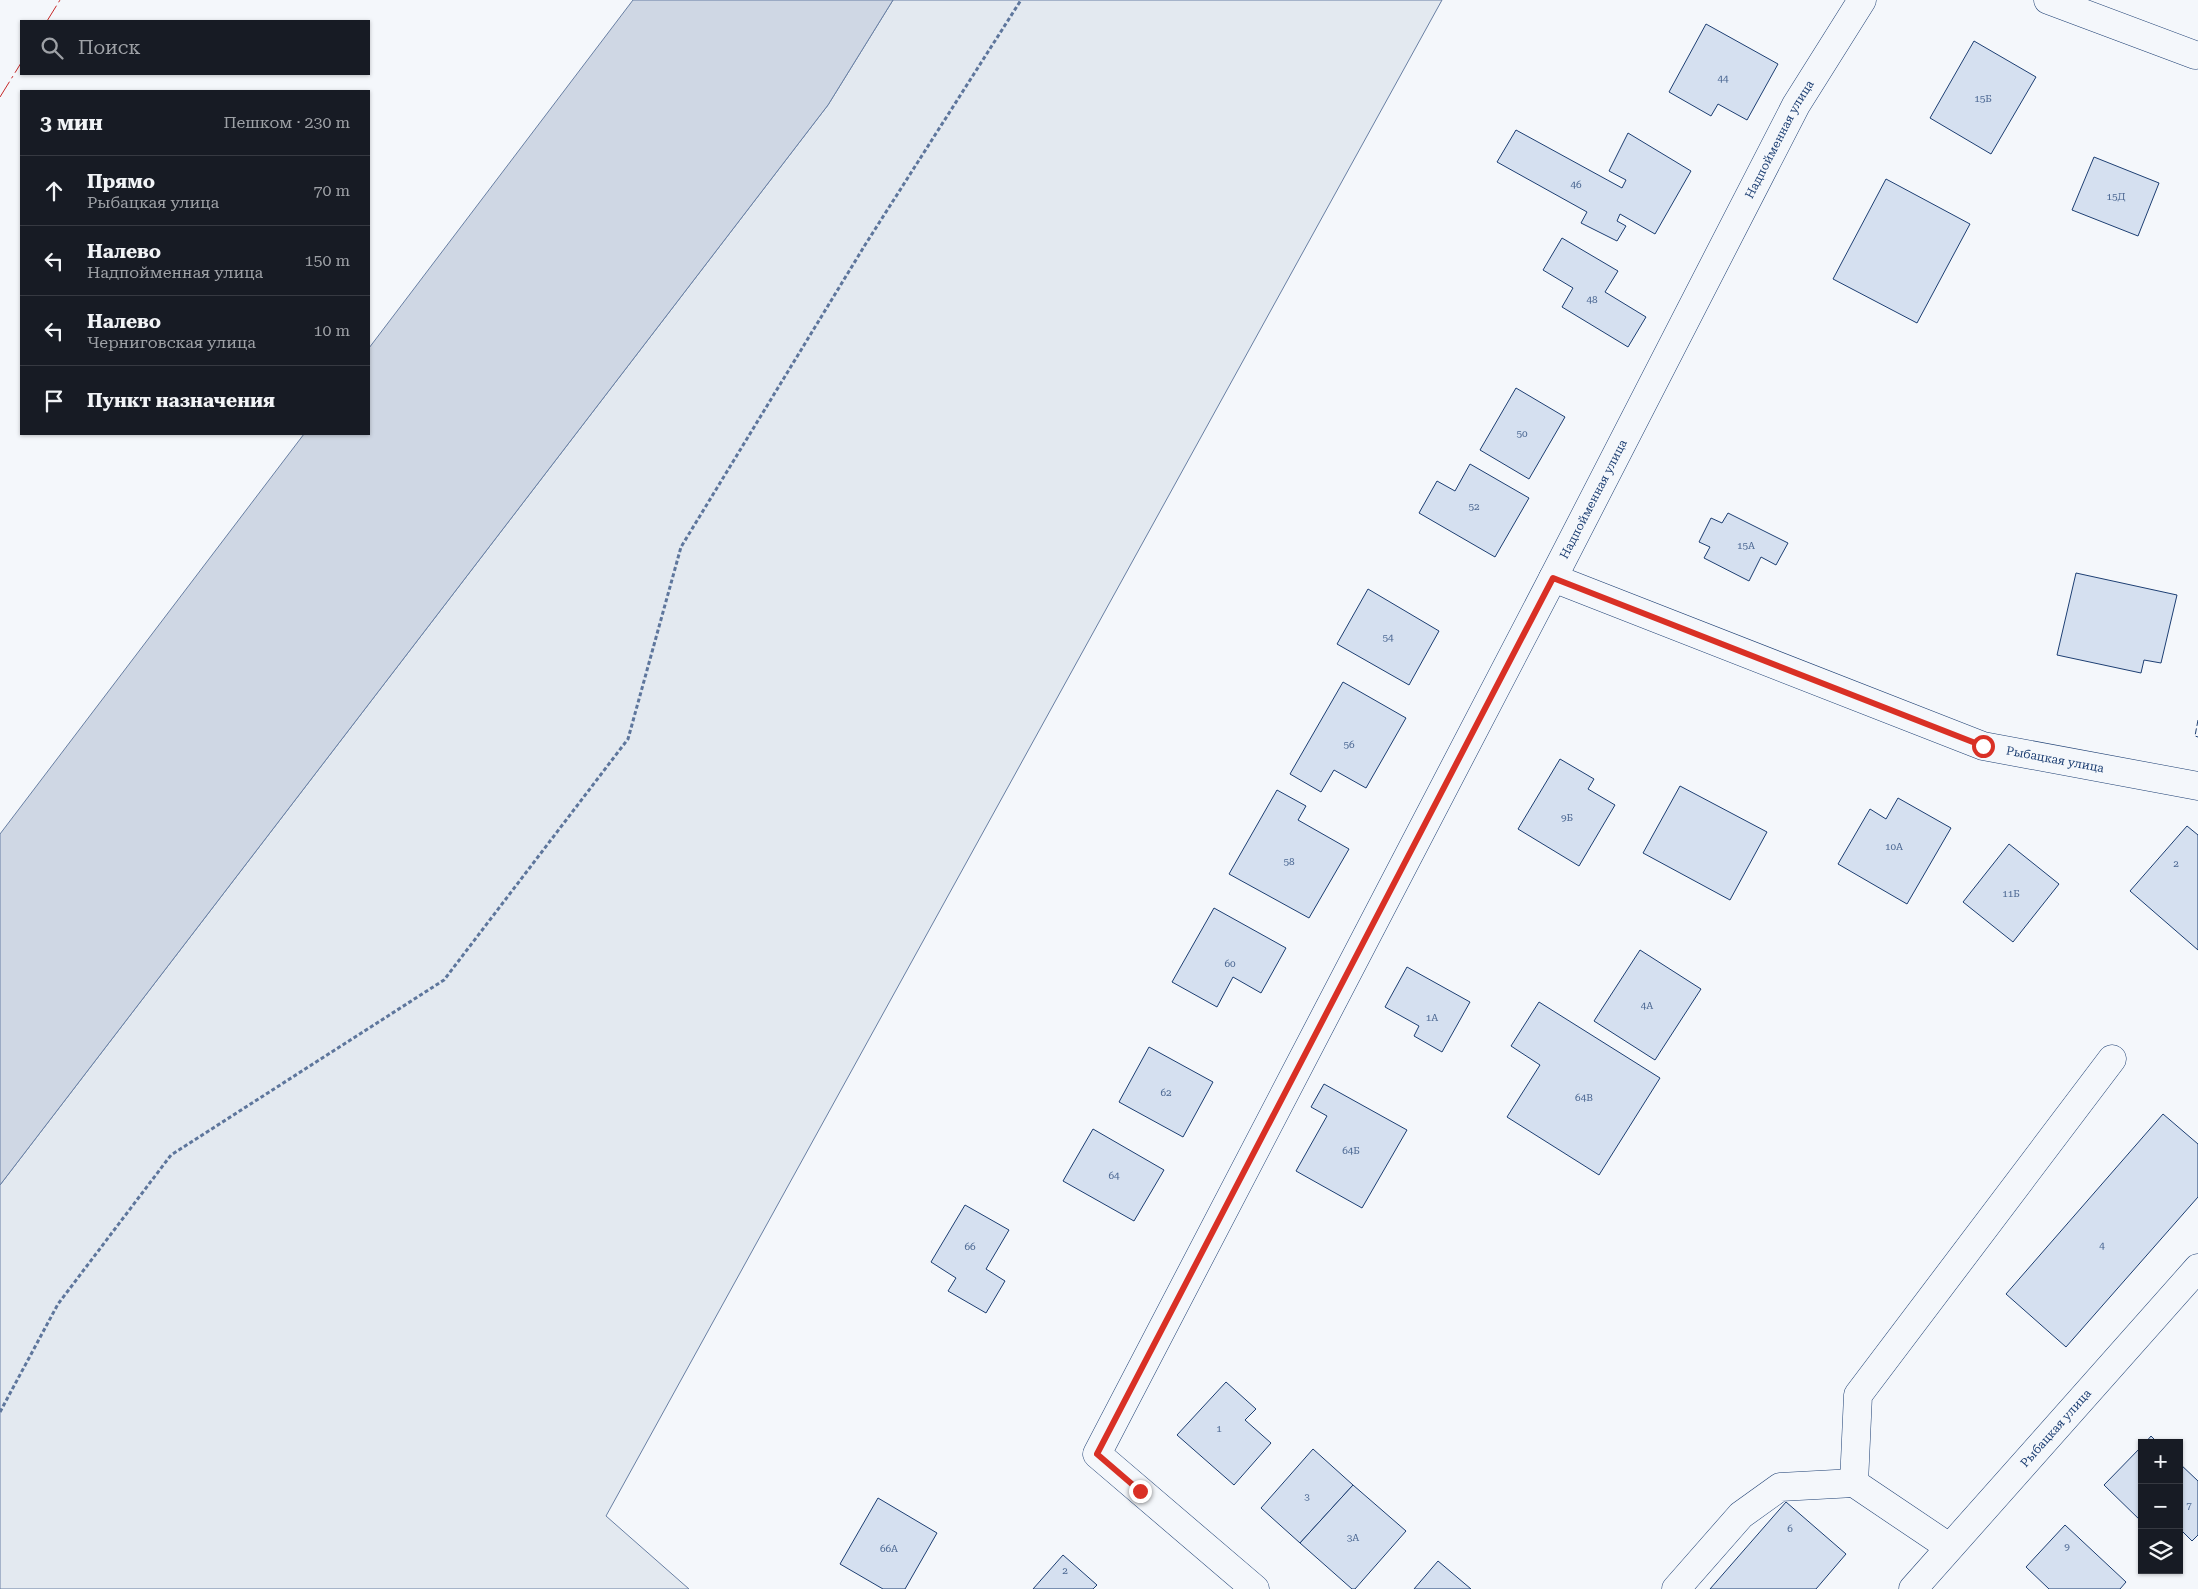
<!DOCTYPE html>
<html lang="ru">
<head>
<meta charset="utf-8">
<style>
	:root { --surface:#171b24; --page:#20242c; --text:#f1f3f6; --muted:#9ea1a6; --line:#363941 }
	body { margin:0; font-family:"Roboto Serif",serif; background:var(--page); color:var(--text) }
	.controls { position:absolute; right:15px; bottom:15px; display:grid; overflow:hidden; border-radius:0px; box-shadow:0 1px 4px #0004 }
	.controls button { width:45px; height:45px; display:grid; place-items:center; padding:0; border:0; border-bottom:1px solid var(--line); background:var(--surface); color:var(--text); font:25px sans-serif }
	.stop { position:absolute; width:15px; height:15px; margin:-11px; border:4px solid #d93025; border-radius:50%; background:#fff }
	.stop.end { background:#d93025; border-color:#fff; box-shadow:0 1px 5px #0008 }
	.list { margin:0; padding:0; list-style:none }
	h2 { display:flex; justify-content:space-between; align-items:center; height:65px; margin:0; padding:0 20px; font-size:21px }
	h2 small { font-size:16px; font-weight:400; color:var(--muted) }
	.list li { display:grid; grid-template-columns:32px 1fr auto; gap:15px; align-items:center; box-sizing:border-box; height:70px; padding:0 20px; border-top:1px solid var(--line) }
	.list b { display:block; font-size:19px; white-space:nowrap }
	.list p { margin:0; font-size:16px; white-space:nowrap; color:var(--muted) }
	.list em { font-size:16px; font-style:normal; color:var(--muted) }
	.icon { flex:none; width:28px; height:28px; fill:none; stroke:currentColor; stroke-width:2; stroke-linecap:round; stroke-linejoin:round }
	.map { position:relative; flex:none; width:2198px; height:1589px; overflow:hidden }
	.search { position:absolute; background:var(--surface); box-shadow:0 1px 4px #0004; left:20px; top:20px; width:350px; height:55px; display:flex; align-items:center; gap:12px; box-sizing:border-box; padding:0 18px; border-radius:0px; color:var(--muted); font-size:19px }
	.panel { position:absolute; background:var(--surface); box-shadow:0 1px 4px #0004; left:20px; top:90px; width:350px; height:345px; border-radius:0px }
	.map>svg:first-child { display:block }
</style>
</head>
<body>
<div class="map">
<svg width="2198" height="1589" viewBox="0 0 2198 1589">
	<rect width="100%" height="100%" fill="#f4f7fb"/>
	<polygon fill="#e3e9f0" stroke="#687fa3" points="893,0 1442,0 606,1516 689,1589 0,1589 0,1185 828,105"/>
	<polygon fill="#cfd7e4" stroke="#687fa3" points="633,0 893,0 828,105 0,1185 0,834 304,434 369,434 369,348"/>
	<g fill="#d5e0f0" stroke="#1d3f73">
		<polygon points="1706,24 1778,64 1747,120 1718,104 1711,116 1669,92"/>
		<polygon points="1974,41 2036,77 1991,154 1930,118"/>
		<polygon points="1516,130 1622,188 1626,180 1609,171 1628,133 1691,171 1655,234 1620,214 1617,221 1626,226 1617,241 1581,223 1587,212 1497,162"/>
		<polygon points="2094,157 2159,183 2138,236 2072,210"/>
		<polygon points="1886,179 1970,224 1917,323 1833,279"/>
		<polygon points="1562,238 1618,271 1605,292 1646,317 1628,347 1562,307 1573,288 1543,270"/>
		<polygon points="1516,388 1565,417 1529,479 1480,450"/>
		<polygon points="1470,464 1529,498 1495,557 1419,513 1437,481 1455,491"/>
		<polygon points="1728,513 1788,543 1776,565 1761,557 1749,581 1704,558 1710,547 1699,542 1711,518 1722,523"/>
		<polygon points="2076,573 2177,595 2161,663 2144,660 2141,673 2057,655"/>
		<polygon points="1368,589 1439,631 1409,685 1337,644"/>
		<polygon points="1343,682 1406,718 1366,788 1334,770 1321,792 1290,774"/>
		<polygon points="1560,759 1594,779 1588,789 1615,805 1579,866 1518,829"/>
		<polygon points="1680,786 1767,832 1730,900 1643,853"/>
		<polygon points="1277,790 1306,806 1298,820 1349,849 1309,918 1229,874"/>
		<polygon points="1898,798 1951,828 1907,904 1838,864 1870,809 1886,819"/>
		<polygon points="2187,826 2198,835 2198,950 2130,891"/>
		<polygon points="2009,844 2059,884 2013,942 1963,902"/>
		<polygon points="1214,908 1286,948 1261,993 1233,977 1217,1007 1172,982"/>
		<polygon points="1640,950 1701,989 1655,1060 1594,1021"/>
		<polygon points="1407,967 1470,1002 1442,1052 1414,1036 1419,1026 1385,1007"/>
		<polygon points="1539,1002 1660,1078 1599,1175 1507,1117 1540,1065 1511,1046"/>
		<polygon points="1149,1047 1213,1082 1183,1137 1119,1102"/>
		<polygon points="1324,1084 1407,1130 1362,1208 1296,1171 1327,1116 1311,1107"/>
		<polygon points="2163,1114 2198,1144 2198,1197 2066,1347 2006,1294"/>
		<polygon points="1093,1129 1164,1170 1134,1221 1063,1181"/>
		<polygon points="965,1205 1009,1230 986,1269 1005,1281 986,1313 948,1291 956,1278 931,1262"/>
		<polygon points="1226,1382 1256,1409 1245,1420 1271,1443 1234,1485 1177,1435"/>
		<polygon points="2151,1436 2158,1443 2145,1443"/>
		<polygon points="2142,1446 2142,1522 2104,1485"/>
		<polygon points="1313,1449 1353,1485 1300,1543 1261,1508"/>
		<polygon points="2179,1463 2198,1481 2198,1535 2192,1541 2179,1528"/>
		<polygon points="1353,1485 1406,1531 1355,1589 1352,1589 1300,1543"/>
		<polygon points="878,1498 937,1533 905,1589 883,1589 840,1564"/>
		<polygon points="1786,1502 1846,1554 1816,1589 1710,1589"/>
		<polygon points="2065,1525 2126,1582 2120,1589 2049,1589 2026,1567"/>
		<polygon points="1063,1555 1097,1585 1093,1589 1033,1589"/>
		<polygon points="1438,1561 1471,1589 1414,1589"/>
	</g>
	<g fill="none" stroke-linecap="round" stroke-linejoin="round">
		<defs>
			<g id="minor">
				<polyline points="2048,0 2195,55"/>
				<path id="s1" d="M1553 578 1983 746 2198 786"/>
				<polyline points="1854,1483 1858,1395 2112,1059"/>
				<path id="s2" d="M1255 1589 1097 1454 1553 578 1796 105 1862 0"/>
				<polyline points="1676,1589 1741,1515 1780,1487 1854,1483 1949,1547"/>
				<path id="s3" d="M1913 1589 2198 1268"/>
			</g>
		</defs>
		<use href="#minor" stroke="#1d3f73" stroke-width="29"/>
		<polyline stroke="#5e769c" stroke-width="3" stroke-dasharray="4 2.5" stroke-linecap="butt" points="0,1412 58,1304 171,1155 444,980 628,739 681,547 865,245 1021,0"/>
		<use href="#minor" stroke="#f4f7fb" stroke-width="28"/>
		<polyline stroke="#1d3f73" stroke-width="1" stroke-dasharray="6 2.5" stroke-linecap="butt" points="2198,720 2195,736 2198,737"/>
		<g stroke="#c62828" stroke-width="1" stroke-dasharray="18 4 2.5 4" stroke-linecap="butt">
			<polyline points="47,21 60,0"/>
			<polyline points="0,97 21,63"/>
		</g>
	</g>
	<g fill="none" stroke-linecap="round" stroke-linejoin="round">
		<polyline stroke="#d93025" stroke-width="6" points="1140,1491 1097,1454 1553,578 1983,746"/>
	</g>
	<g text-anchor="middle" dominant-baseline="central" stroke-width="4" stroke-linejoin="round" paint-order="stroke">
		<g font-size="10" fill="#4b6792">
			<text x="1723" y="78">44</text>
			<text x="1983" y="98">15Б</text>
			<text x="1576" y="184">46</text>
			<text x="2116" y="196">15Д</text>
			<text x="1592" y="299">48</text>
			<text x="1522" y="433">50</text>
			<text x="1474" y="506">52</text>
			<text x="1746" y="545">15А</text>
			<text x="1388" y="637">54</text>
			<text x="1349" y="744">56</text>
			<text x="1567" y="817">9Б</text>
			<text x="1894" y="846">10А</text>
			<text x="1289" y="861">58</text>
			<text x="2176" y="863">2</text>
			<text x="2011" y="893">11Б</text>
			<text x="1230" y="963">60</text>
			<text x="1647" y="1005">4А</text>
			<text x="1432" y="1017">1А</text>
			<text x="1166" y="1092">62</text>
			<text x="1584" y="1097">64В</text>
			<text x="1351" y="1150">64Б</text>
			<text x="1114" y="1175">64</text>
			<text x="2102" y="1245">4</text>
			<text x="970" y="1246">66</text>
			<text x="1219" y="1428">1</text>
			<text x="1307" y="1496">3</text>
			<text x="2189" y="1505">7</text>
			<text x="1790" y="1528">6</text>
			<text x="1353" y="1537">3А</text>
			<text x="2067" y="1546">9</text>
			<text x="889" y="1548">66А</text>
			<text x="1065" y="1570">2</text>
		</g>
		<g font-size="12" fill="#1d3f73" stroke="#f4f7fb">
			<text stroke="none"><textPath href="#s2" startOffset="1689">Надпойменная улица</textPath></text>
			<text stroke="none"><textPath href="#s2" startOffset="1284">Надпойменная улица</textPath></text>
			<text stroke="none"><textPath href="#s1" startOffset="535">Рыбацкая улица</textPath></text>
			<text stroke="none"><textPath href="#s3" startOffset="215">Рыбацкая улица</textPath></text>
		</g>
	</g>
</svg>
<div class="controls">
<button>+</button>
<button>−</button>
<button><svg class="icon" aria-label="layers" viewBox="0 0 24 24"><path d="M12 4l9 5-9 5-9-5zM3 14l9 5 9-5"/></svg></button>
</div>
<div class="stop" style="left:1983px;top:746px"></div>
<div class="stop end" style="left:1140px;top:1491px"></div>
<div class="search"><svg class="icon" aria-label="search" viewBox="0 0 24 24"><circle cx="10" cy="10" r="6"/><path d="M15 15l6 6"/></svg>Поиск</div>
<section class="panel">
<h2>3 мин<small>Пешком · 230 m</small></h2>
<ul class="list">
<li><svg class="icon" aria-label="ahead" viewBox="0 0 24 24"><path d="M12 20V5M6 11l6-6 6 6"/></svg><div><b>Прямо</b><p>Рыбацкая улица</p></div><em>70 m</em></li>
<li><svg class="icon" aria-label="left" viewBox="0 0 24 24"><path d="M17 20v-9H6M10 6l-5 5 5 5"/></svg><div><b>Налево</b><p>Надпойменная улица</p></div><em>150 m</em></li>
<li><svg class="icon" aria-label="left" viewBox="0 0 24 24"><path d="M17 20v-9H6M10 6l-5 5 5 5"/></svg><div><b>Налево</b><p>Черниговская улица</p></div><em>10 m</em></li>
<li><svg class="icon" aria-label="arrive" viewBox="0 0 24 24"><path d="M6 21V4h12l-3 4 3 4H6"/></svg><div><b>Пункт назначения</b></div></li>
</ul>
</section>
</div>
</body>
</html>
